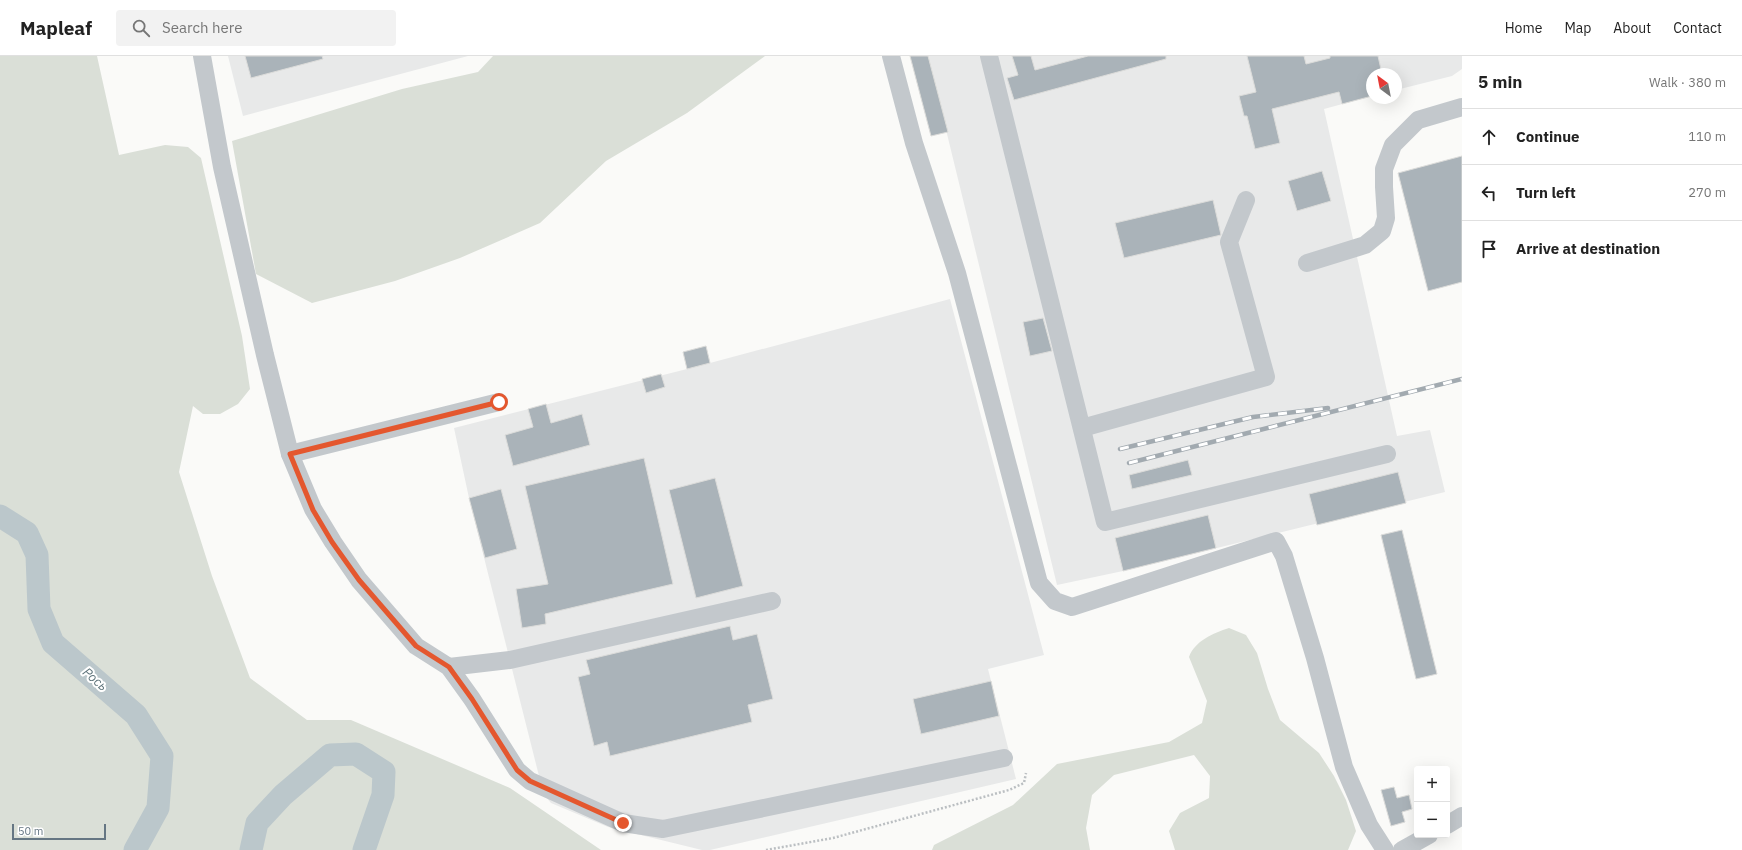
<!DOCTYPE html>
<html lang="en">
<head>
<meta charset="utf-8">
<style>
	:root { --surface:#fff; --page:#f2f2f2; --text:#222; --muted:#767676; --line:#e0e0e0 }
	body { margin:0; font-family:"IBM Plex Sans",sans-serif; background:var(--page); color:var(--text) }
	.controls { position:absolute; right:12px; bottom:12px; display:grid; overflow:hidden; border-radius:4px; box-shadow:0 4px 16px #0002 }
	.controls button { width:36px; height:36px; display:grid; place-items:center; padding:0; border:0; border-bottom:1px solid var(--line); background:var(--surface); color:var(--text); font:20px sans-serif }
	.compass { position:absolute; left:1366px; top:12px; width:36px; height:36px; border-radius:50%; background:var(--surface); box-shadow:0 4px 16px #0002; rotate:328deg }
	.scale { position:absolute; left:12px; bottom:10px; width:94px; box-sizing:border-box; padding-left:4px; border:2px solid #657683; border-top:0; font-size:11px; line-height:14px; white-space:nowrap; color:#657683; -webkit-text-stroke:3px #fff; paint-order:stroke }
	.stop { position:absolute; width:12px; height:12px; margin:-9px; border:3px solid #e4572e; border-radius:50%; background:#fff }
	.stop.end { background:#e4572e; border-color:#fff; box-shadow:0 1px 4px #0008 }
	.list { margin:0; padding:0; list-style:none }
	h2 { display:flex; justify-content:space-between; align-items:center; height:52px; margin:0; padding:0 16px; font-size:17px }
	h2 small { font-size:13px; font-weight:400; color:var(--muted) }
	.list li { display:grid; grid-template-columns:26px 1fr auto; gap:12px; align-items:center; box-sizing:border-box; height:56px; padding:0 16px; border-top:1px solid var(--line) }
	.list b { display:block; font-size:15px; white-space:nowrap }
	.list em { font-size:13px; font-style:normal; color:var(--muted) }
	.icon { flex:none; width:22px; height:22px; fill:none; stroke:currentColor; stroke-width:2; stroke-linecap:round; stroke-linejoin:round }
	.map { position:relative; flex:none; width:1462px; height:794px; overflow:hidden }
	header { display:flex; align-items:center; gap:24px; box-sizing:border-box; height:56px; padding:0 20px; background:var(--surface); border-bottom:1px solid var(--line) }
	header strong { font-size:19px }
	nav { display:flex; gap:22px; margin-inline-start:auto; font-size:14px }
	.search { width:280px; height:36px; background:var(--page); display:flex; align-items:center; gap:10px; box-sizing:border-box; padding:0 14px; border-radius:4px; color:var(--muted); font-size:15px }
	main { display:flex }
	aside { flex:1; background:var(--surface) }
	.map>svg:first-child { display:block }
</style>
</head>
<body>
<header>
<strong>Mapleaf</strong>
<div class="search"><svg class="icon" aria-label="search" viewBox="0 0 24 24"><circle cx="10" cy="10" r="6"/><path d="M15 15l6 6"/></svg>Search here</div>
<nav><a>Home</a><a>Map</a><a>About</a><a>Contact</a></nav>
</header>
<main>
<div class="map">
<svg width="1462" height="794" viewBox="0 0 1462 794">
	<rect width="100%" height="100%" fill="#fafaf8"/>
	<g fill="#e8e9e9">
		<polygon points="228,0 468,0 243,60"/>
		<polygon points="928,0 1462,0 1462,13 1452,20 1396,34 1396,18 1372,18 1372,40 1324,53 1397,380 1430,374 1445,436 1123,515 1057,529"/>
		<polygon points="950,243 1044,599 988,613 1016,723 710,794 702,794 608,771 551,747 545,740 539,720 469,442 454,372 687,313 683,296 706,290 710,307"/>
	</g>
	<g fill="#dadfd7">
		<polygon points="0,0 97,0 119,99 165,89 188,91 201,102 242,280 250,333 238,348 220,358 203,358 193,350 179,416 212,520 250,622 307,664 351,664 510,732 601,794 0,794"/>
		<polygon points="493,0 765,0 687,57 606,105 540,167 460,202 395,225 312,247 256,218 232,85 402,33 478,16"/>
		<path d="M1229 572 1246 579 1257 597 1268 633 1280 664 1319 697 1334 720 1346 744 1356 775 1348 794H1175L1169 775 1180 757 1209 742 1210 720 1194 699 1114 719 1092 739 1086 772 1090 794H932L934 789 1013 749 1057 708 1169 686 1202 667 1207 645 1189 601C1195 585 1213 577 1229 572Z"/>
	</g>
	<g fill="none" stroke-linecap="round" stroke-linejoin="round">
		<g stroke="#bbc7cb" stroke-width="23">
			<polyline points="0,460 27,477 37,499 39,553 53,587 136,659 162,700 158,752 135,794"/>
			<polyline points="251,794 257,767 283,739 330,699 356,698 384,716 383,739 364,794"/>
		</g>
	</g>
	<g fill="#aab3b9" stroke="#dcdcda">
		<polygon points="245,0 322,0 323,3 251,22"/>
		<polygon points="910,0 928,0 948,76 931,80"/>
		<polygon points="1012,0 1031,0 1035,14 1088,0 1166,0 1166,3 1014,44 1007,22 1018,19"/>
		<polygon points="1247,0 1304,0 1306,8 1330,2 1330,0 1378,0 1382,18 1372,18 1372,40 1342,48 1339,36 1272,53 1280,87 1255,93 1247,60 1244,60 1239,40 1256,36"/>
		<polygon points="1462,100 1462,226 1428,235 1398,117"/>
		<polygon points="1322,115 1331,145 1297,155 1288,125"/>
		<polygon points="1213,144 1221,179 1124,202 1115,167"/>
		<polygon points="1043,262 1052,295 1030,300 1023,266"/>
		<polygon points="706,290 710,307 687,313 683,296"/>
		<polygon points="661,318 665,331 646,337 642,323"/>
		<polygon points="546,348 551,367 582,358 590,389 513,410 505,379 533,371 528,353"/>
		<polygon points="644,402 673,528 545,558 546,568 522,572 516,533 548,528 525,430"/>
		<polygon points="1188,404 1192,419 1132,433 1129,419"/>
		<polygon points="1398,416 1406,447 1317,469 1309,438"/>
		<polygon points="715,422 743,530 696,542 669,434"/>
		<polygon points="501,433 517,493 485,502 469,442"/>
		<polygon points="1208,459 1216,492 1123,515 1115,482"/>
		<polygon points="1402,474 1437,618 1416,623 1381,479"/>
		<polygon points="730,570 733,584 757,578 773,643 748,649 752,666 610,700 607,686 594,690 578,621 590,618 586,604"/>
		<polygon points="991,625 999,660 921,678 913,643"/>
		<polygon points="1394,731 1397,742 1409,739 1412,753 1402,756 1405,766 1391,770 1381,734"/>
	</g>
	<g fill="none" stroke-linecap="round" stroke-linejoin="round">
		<polyline stroke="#bbbfc2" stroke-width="2.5" stroke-dasharray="2 2" stroke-linecap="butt" points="766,794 833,782 1009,734 1024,727 1026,717"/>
		<g stroke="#c3c8cc" stroke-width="18">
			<polyline points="202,0 222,111 265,299 290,398 313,453 333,486 359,524 416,590 449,611 472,643 517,714 530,725 623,767 663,773 1004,702"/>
			<polyline points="891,0 914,87 957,217 1039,527 1055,545 1072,551 1276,485 1284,500 1315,602 1344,711 1369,769 1385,794"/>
			<polyline points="989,0 1105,466 1387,398"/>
			<polyline points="1307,207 1365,189 1382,175 1386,162 1384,131 1384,113 1393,89 1418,64 1462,51"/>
			<polyline points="1082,372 1266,321 1229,186 1246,144"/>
			<polyline points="290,398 499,346"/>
			<polyline points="449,611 510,604 772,545"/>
			<polyline points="1447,769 1462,760"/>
			<polyline points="1402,794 1429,779"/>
		</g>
		<defs>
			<g id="rail">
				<polyline points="1120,393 1253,361 1328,352"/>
				<polyline points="1129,407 1462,323"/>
			</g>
		</defs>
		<use href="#rail" stroke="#a2aab0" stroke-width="4.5"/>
		<use href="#rail" stroke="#fff" stroke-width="3" stroke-dasharray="9" stroke-linecap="butt"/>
	</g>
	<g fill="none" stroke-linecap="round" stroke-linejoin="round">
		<polyline stroke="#e4572e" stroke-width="5" points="499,346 290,398 313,454 332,486 359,524 416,590 449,611 472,643 517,714 530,725 623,767"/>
	</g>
	<g text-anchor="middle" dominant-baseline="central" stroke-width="4" stroke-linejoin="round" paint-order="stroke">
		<g font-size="13" font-style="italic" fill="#60757c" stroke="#fff">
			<text transform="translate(95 623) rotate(41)">Рось</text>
		</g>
	</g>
</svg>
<div class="controls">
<button>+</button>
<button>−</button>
</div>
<svg class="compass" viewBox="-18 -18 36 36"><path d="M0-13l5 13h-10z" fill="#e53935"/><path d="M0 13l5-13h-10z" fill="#767676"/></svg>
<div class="scale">50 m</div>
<div class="stop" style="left:499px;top:346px"></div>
<div class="stop end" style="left:623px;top:767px"></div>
</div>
<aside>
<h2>5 min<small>Walk · 380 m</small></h2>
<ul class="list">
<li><svg class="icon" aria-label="ahead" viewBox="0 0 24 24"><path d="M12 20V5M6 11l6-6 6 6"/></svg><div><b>Continue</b></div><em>110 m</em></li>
<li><svg class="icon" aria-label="left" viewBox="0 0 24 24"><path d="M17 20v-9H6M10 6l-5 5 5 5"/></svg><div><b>Turn left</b></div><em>270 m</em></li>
<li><svg class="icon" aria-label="arrive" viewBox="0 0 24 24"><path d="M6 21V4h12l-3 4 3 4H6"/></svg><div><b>Arrive at destination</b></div></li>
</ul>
</aside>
</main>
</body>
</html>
